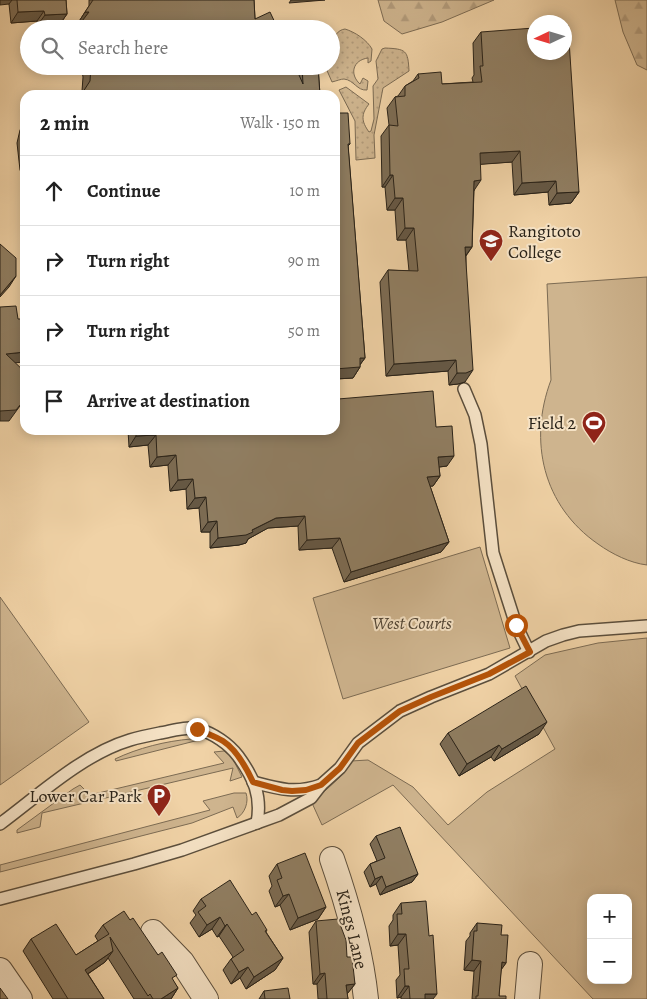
<!DOCTYPE html>
<html lang="en">
<head>
<meta charset="utf-8">
<style>
	:root { --surface:#fff; --page:#f2f2f2; --text:#222; --muted:#767676; --line:#e0e0e0 }
	body { margin:0; font-family:Alegreya,serif; background:var(--page); color:var(--text) }
	.controls { position:absolute; right:15px; bottom:15px; display:grid; overflow:hidden; border-radius:10px; box-shadow:0 2px 12px #0003 }
	.controls button { width:45px; height:45px; display:grid; place-items:center; padding:0; border:0; border-bottom:1px solid var(--line); background:var(--surface); color:var(--text); font:25px sans-serif }
	.compass { position:absolute; left:527px; top:15px; width:45px; height:45px; border-radius:50%; background:var(--surface); box-shadow:0 2px 12px #0003; rotate:266deg }
	.stop { position:absolute; width:15px; height:15px; margin:-11px; border:4px solid #b45309; border-radius:50%; background:#fff }
	.stop.end { background:#b45309; border-color:#fff; box-shadow:0 1px 5px #0008 }
	.list { margin:0; padding:0; list-style:none }
	h2 { display:flex; justify-content:space-between; align-items:center; height:65px; margin:0; padding:0 20px; font-size:21px }
	h2 small { font-size:16px; font-weight:400; color:var(--muted) }
	.list li { display:grid; grid-template-columns:32px 1fr auto; gap:15px; align-items:center; box-sizing:border-box; height:70px; padding:0 20px; border-top:1px solid var(--line) }
	.list b { display:block; font-size:19px; white-space:nowrap }
	.list em { font-size:16px; font-style:normal; color:var(--muted) }
	.icon { flex:none; width:28px; height:28px; fill:none; stroke:currentColor; stroke-width:2; stroke-linecap:round; stroke-linejoin:round }
	.map { position:relative; flex:none; width:647px; height:999px; overflow:hidden }
	.search { position:absolute; background:var(--surface); box-shadow:0 2px 12px #0003; left:20px; top:20px; width:320px; height:55px; display:flex; align-items:center; gap:12px; box-sizing:border-box; padding:0 18px; border-radius:28px; color:var(--muted); font-size:19px }
	.panel { position:absolute; background:var(--surface); box-shadow:0 2px 12px #0003; left:20px; top:90px; width:320px; height:345px; border-radius:15px }
	.map>svg:first-child { display:block }
</style>
</head>
<body>
<div class="map">
<svg width="647" height="999" viewBox="0 0 647 999">
	<defs>
		<pattern id="forest-firs" width="22" height="20" patternUnits="userSpaceOnUse" patternTransform="scale(1.25)"><rect width="22" height="20" fill="#ceb48e"/><path d="M5 1l3.5 6h-7zM16 11l3.5 6h-7z" fill="#b19a7a"/></pattern>
		<pattern id="garden-dots" width="8" height="8" patternUnits="userSpaceOnUse" patternTransform="scale(1.25)"><rect width="8" height="8" fill="#ceb48e"/><path d="M2 2h.1M6 6h.1" fill="none" stroke="#b19a7a" stroke-width="1.8" stroke-linecap="round"/></pattern>
	</defs>
	<rect width="100%" height="100%" fill="#f0d2a6"/>
	<filter id="stains"><feTurbulence type="fractalNoise" baseFrequency=".004" numOctaves="4"/><feColorMatrix values="0 0 0 0 .2 0 0 0 0 .09 0 0 0 0 .02 0 0 0 .5 -.17"/></filter>
	<radialGradient id="worn" r=".72"><stop offset=".6" stop-color="#630" stop-opacity="0"/><stop offset="1" stop-color="#630" stop-opacity=".3"/></radialGradient>
	<g fill="#ceb48e" stroke="#7c6b53" fill-rule="evenodd">
		<path d="M647 277V565C630 563 612 554 598 544 543 506 528 441 551 380L547 284Z"/>
		<polygon points="480,547 510,648 343,699 313,598"/>
		<polygon points="0,597 89,722 0,785"/>
		<path d="M647 638V999H593L393 785 322 825 312 803 341 776 351 761 368 760 413 787 448 825 487 792 555 749 515 676 545 655 598 643ZM591 898H628V980H591Z"/>
		<path d="M191 739 199 740 116 761 115 759C138 748 166 741 191 739Z"/>
		<polygon points="224,751 232,757 242,777 230,781 233,768 42,813 40,827 17,833 17,830 73,789 80,785 90,795 224,763 214,752"/>
		<path d="M234 793H246C249 802 245 813 237 818L233 807 192 823 0 872V865L210 810 203 801Z"/>
	</g>
	<g fill="url(#forest-firs)" stroke="#7c6b53">
		<polygon points="378,0 494,0 442,22 402,34 384,21"/>
		<polygon points="615,0 647,0 647,70 637,65 623,32"/>
	</g>
	<g fill="url(#garden-dots)" stroke="#7c6b53">
		<path d="M345 29C355 32 367 40 372 49L371 61 368 63V58C353 60 349 74 360 84L363 78 368 81 367 90C357 91 354 80 344 79 341 79 336 81 332 82L325 66H331C331 54 330 31 345 29Z"/>
		<path d="M385 48C406 49 408 50 409 71L383 88 374 135 375 158 356 160 355 121 339 90 346 87 369 104C361 114 361 121 369 132L371 131 374 119 373 86 378 79 376 61 382 49Z"/>
	</g>
	<g fill="none" stroke-linecap="round" stroke-linejoin="round">
		<defs>
			<g id="service">
				<polyline points="464,389 475,415 481,444 493,553 516,625 529,652"/>
				<path d="M253 782C279 789 295 794 321 785"/>
				<path d="M0 824C39 795 83 754 130 740 140 737 150 735 160 733 172 731 186 726 198 729 213 733 229 744 238 756 254 778 262 796 257 823"/>
				<polyline points="0,899 134,864 182,850 279,815 311,798 321,785 340,768 358,743 400,711 431,697 489,674 546,641 563,635 579,631 647,626"/>
			</g>
			<g id="minor">
				<path d="M332 859C348 905 361 950 366 999"/>
				<polyline points="153,932 182,962 206,999"/>
				<polyline points="0,970 20,999"/>
				<polyline points="527,999 530,964"/>
			</g>
		</defs>
		<use href="#service" stroke="#5b4e3c" stroke-width="14"/>
		<use href="#minor" stroke="#5b4e3c" stroke-width="26"/>
		<use href="#service" stroke="#f5e2c5" stroke-width="11"/>
		<use href="#minor" stroke="#f5e2c5" stroke-width="24"/>
	</g>
	<g fill="#7c6c54" stroke="#292218">
		<polygon points="0,0 66,0 67,14 60,24 37,26 37,21 11,23 9,4"/>
		<polygon points="89,0 254,0 255,19 278,29 78,23 89,6"/>
		<polygon points="481,32 579,192 571,203 549,205 548,192 514,195 512,162 480,164 474,191 472,247 466,256 465,382 458,384 449,385 448,371 386,376 380,282 388,270 409,271 406,240 397,240 395,210 387,210 385,187 382,187 381,136 389,125 387,108 395,97 398,96 405,86 413,81 418,74 442,84 473,82 472,78 474,75 473,43"/>
		<polygon points="81,66 318,66 320,95 80,95 82,91 83,77"/>
		<polygon points="335,113 350,144 348,146 365,358 360,365 360,367 353,378 336,379 338,399 436,427 447,466 439,467 440,476 433,486 430,486 449,542 441,552 344,582 332,548 299,550 298,526 268,528 248,539 246,543 239,545 210,548 210,532 201,532 199,508 187,509 186,489 170,491 168,465 150,467 148,445 129,447 128,430 335,430"/>
		<polygon points="25,122 25,180 20,170 17,143 20,130"/>
		<polygon points="448,733 539,734 494,761 491,757 459,776 440,744"/>
		<polygon points="376,836 418,874 412,882 380,895 376,884 370,887 364,872 370,864 377,861 370,844"/>
		<polygon points="277,864 326,907 318,919 290,930 280,905 275,907 269,891 272,886 269,876"/>
		<polygon points="201,899 252,915 267,930 266,932 283,958 275,970 246,989 240,978 231,984 223,970 231,959 233,957 219,936 217,937 212,929 199,937 190,923 196,915 193,911"/>
		<polygon points="401,903 433,999 401,999 401,997 397,998 396,980 400,975 398,945 390,946 389,926 393,920 393,915"/>
		<polygon points="130,920 178,988 171,999 134,999 108,958 105,962 88,974 104,999 53,999 23,951 31,939 76,955 98,941 95,936 103,925"/>
		<polygon points="316,921 347,957 355,984 347,994 348,999 318,999 317,984 313,984 309,932"/>
		<polygon points="477,923 501,935 506,963 501,969 499,996 506,999 472,999 474,971 464,970 466,941 470,936 470,933"/>
		<polygon points="264,991 290,999 259,999"/>
	</g>
	<g fill="#655845" stroke="#292218">
		<polygon points="0,0 12,0 9,4 0,5"/>
		<polygon points="291,0 325,0 289,3"/>
		<polygon points="44,11 37,21 11,23 18,12"/>
		<polygon points="85,12 89,12 82,23 78,23"/>
		<polygon points="67,14 60,24 37,26 45,15"/>
		<polygon points="520,151 512,162 472,165 480,153"/>
		<polygon points="390,175 393,175 385,187 382,187"/>
		<polygon points="481,180 473,192 474,181"/>
		<polygon points="556,181 548,192 514,195 522,183"/>
		<polygon points="579,192 571,203 549,205 557,193"/>
		<polygon points="395,198 403,198 395,210 387,210"/>
		<polygon points="405,228 414,228 406,240 397,240"/>
		<polygon points="465,247 472,247 464,258"/>
		<polygon points="16,276 9,287 0,297 0,295"/>
		<polygon points="25,352 25,362 0,364 6,354"/>
		<polygon points="360,358 365,358 358,367 360,367 353,378 335,379 335,370"/>
		<polygon points="456,360 448,371 386,376 394,364"/>
		<polygon points="473,370 465,382 458,384 449,385 457,373"/>
		<polygon points="25,399 9,421 0,421 0,411"/>
		<polygon points="156,435 148,445 129,447 136,436"/>
		<polygon points="176,455 168,465 150,467 157,457"/>
		<polygon points="454,456 447,466 431,468 438,457"/>
		<polygon points="440,476 433,486 420,487 427,477"/>
		<polygon points="193,479 186,489 170,491 178,480"/>
		<polygon points="206,497 199,508 187,509 195,498"/>
		<polygon points="305,516 298,526 268,528 248,539 246,543 239,545 210,548 218,538 252,530 276,518"/>
		<polygon points="217,521 210,532 201,532 208,522"/>
		<polygon points="340,538 332,548 299,550 307,540"/>
		<polygon points="449,542 441,552 344,582 351,572"/>
		<polygon points="547,722 539,734 494,761 502,749"/>
		<polygon points="499,745 491,757 459,776 467,764"/>
		<polygon points="418,874 412,882 380,895 386,887"/>
		<polygon points="382,876 376,884 370,887 375,879"/>
		<polygon points="289,894 280,905 275,907 283,896"/>
		<polygon points="326,907 318,919 290,930 298,918"/>
		<polygon points="220,917 212,929 199,937 207,925"/>
		<polygon points="227,924 219,936 217,937 225,926"/>
		<polygon points="398,934 406,934 398,945 390,946"/>
		<polygon points="113,951 105,962 77,981 85,970"/>
		<polygon points="283,958 275,970 246,989 254,977"/>
		<polygon points="472,960 481,961 474,971 464,970"/>
		<polygon points="502,962 506,963 499,973"/>
		<polygon points="248,967 240,978 231,984 239,972"/>
		<polygon points="325,973 317,984 313,984 320,974"/>
		<polygon points="355,984 347,994 346,985"/>
		<polygon points="405,986 409,986 401,997 397,998"/>
		<polygon points="178,988 171,999 161,999"/>
		<polygon points="425,994 437,994 433,999 422,999"/>
	</g>
	<g fill="#907e62" stroke="#292218">
		<polygon points="17,0 66,0 67,14 45,15 44,11 18,12"/>
		<polygon points="93,0 254,0 255,19 270,12 278,29 76,29 89,12 85,12"/>
		<polygon points="568,25 579,192 557,193 556,181 522,183 520,151 480,153 481,180 474,181 472,247 465,247 473,370 466,373 457,373 456,360 394,364 388,270 418,271 414,228 405,228 403,198 395,198 393,175 390,175 389,125 398,126 395,97 405,96 405,86 419,78 418,74 441,72 442,84 482,82 480,66 483,66 481,32 534,28 534,52 564,52 564,26"/>
		<polygon points="91,66 295,66 303,84 302,66 318,66 320,95 81,95 90,81"/>
		<polygon points="335,113 348,113 350,144 348,144 365,358 360,358 360,367 335,369 338,399 433,391 436,427 452,426 454,456 438,457 440,476 427,477 449,542 351,572 340,538 307,540 305,516 276,518 252,530 253,532 246,535 218,538 217,521 208,522 206,497 195,498 193,479 178,480 176,455 157,457 156,435 136,436 136,430 335,430"/>
		<polygon points="0,244 16,258 16,276 0,295"/>
		<polygon points="16,306 18,319 25,319 25,352 6,354 25,372 25,392 22,397 25,399 16,410 0,411 0,307"/>
		<polygon points="526,686 547,722 502,749 499,745 467,764 448,733"/>
		<polygon points="400,827 418,874 386,887 382,876 375,879 370,864 385,858 376,836"/>
		<polygon points="305,853 326,907 298,918 289,894 283,896 277,880 282,878 277,864"/>
		<polygon points="230,880 252,915 256,912 267,930 265,931 283,958 254,977 248,967 239,972 231,959 244,950 227,924 225,926 220,917 207,925 198,912 206,906 201,899"/>
		<polygon points="426,901 429,936 433,935 437,994 425,994 425,999 410,999 409,986 405,986 404,969 409,969 406,934 398,934 397,914 402,914 401,903"/>
		<polygon points="124,911 130,920 133,918 158,955 162,952 177,975 172,978 178,988 161,999 153,999 150,994 148,996 110,937 113,951 85,970 104,999 68,999 31,939 56,924 76,955 109,934 103,925"/>
		<polygon points="338,919 346,940 347,957 352,957 355,984 346,985 348,999 327,999 325,973 320,974 316,921"/>
		<polygon points="477,923 502,925 501,935 508,935 506,963 502,962 499,996 506,996 506,999 476,999 476,996 478,996 481,961 472,960 474,931 477,931"/>
		<polygon points="0,988 8,999 0,999"/>
		<polygon points="288,988 290,999 265,999 264,991"/>
	</g>
	<g fill="none" stroke-linecap="round" stroke-linejoin="round">
		<path stroke="#b45309" stroke-width="6" d="M197 729C205 733 215 736 223 741 237 750 246 767 253 782L282 790 292 791 306 790 321 785 340 768 358 743 400 711 431 697 489 674 530 652 516 625"/>
	</g>
	<defs>
		<symbol id="school-pin" viewBox="-11 -11 22 30"><path d="M0 17L-7.5 6A9.5 9.5 0 1 1 7.5 6Z" fill="#8f2418" stroke="#f5e2c5"/><path d="M0-5L7-2L0 1L-7-2ZM-4 1L0 2.5L4 1V4Q0 6-4 4Z" fill="#fff"/></symbol>
		<symbol id="stadium-pin" viewBox="-11 -11 22 30"><path d="M0 17L-7.5 6A9.5 9.5 0 1 1 7.5 6Z" fill="#8f2418" stroke="#f5e2c5"/><path d="M0-5a6.5 5 0 1 0 0 10a6.5 5 0 1 0 0-10ZM-3.5-1.8h7v3.6h-7Z" fill="#fff"/></symbol>
		<symbol id="parking-pin" viewBox="-11 -11 22 30"><path d="M0 17L-7.5 6A9.5 9.5 0 1 1 7.5 6Z" fill="#8f2418" stroke="#f5e2c5"/><path d="M-3.5-5.5H1a3.5 3.5 0 0 1 0 7H-1V5.5H-3.5ZM-1-3.4V-.6H.8a1.4 1.4 0 0 0 0-2.8Z" fill="#fff"/></symbol>
	</defs>
	<g fill-rule="evenodd">
		<use href="#school-pin" x="477" y="227" width="28" height="38"/>
		<use href="#stadium-pin" x="580" y="409" width="28" height="38"/>
		<use href="#parking-pin" x="145" y="782" width="28" height="38"/>
	</g>
	<g text-anchor="middle" dominant-baseline="central" stroke-width="4" stroke-linejoin="round" paint-order="stroke">
		<g font-size="18" fill="#292218" stroke="#f5e2c5" text-anchor="end">
			<text x="508" y="231" text-anchor="start">Rangitoto<tspan x="508" dy="21">College</tspan></text>
			<text x="576" y="423">Field 2</text>
			<text x="142" y="796">Lower Car Park</text>
		</g>
		<g font-size="18" font-style="italic" fill="#524636" stroke="#f5e2c5">
			<text x="412" y="623">West Courts</text>
		</g>
		<g font-size="18" fill="#292218" stroke="#f5e2c5">
			<text transform="translate(352 929) rotate(76)">Kings Lane</text>
		</g>
	</g>
	<rect width="100%" height="100%" filter="url(#stains)"/>
	<rect width="100%" height="100%" fill="url(#worn)"/>
</svg>
<div class="controls">
<button>+</button>
<button>−</button>
</div>
<svg class="compass" viewBox="-18 -18 36 36"><path d="M0-13l5 13h-10z" fill="#e53935"/><path d="M0 13l5-13h-10z" fill="#767676"/></svg>
<div class="stop" style="left:516px;top:625px"></div>
<div class="stop end" style="left:197px;top:729px"></div>
<div class="search"><svg class="icon" aria-label="search" viewBox="0 0 24 24"><circle cx="10" cy="10" r="6"/><path d="M15 15l6 6"/></svg>Search here</div>
<section class="panel">
<h2>2 min<small>Walk · 150 m</small></h2>
<ul class="list">
<li><svg class="icon" aria-label="ahead" viewBox="0 0 24 24"><path d="M12 20V5M6 11l6-6 6 6"/></svg><div><b>Continue</b></div><em>10 m</em></li>
<li><svg class="icon" aria-label="right" viewBox="0 0 24 24"><path d="M7 20v-9h11M14 6l5 5-5 5"/></svg><div><b>Turn right</b></div><em>90 m</em></li>
<li><svg class="icon" aria-label="right" viewBox="0 0 24 24"><path d="M7 20v-9h11M14 6l5 5-5 5"/></svg><div><b>Turn right</b></div><em>50 m</em></li>
<li><svg class="icon" aria-label="arrive" viewBox="0 0 24 24"><path d="M6 21V4h12l-3 4 3 4H6"/></svg><div><b>Arrive at destination</b></div></li>
</ul>
</section>
</div>
</body>
</html>
